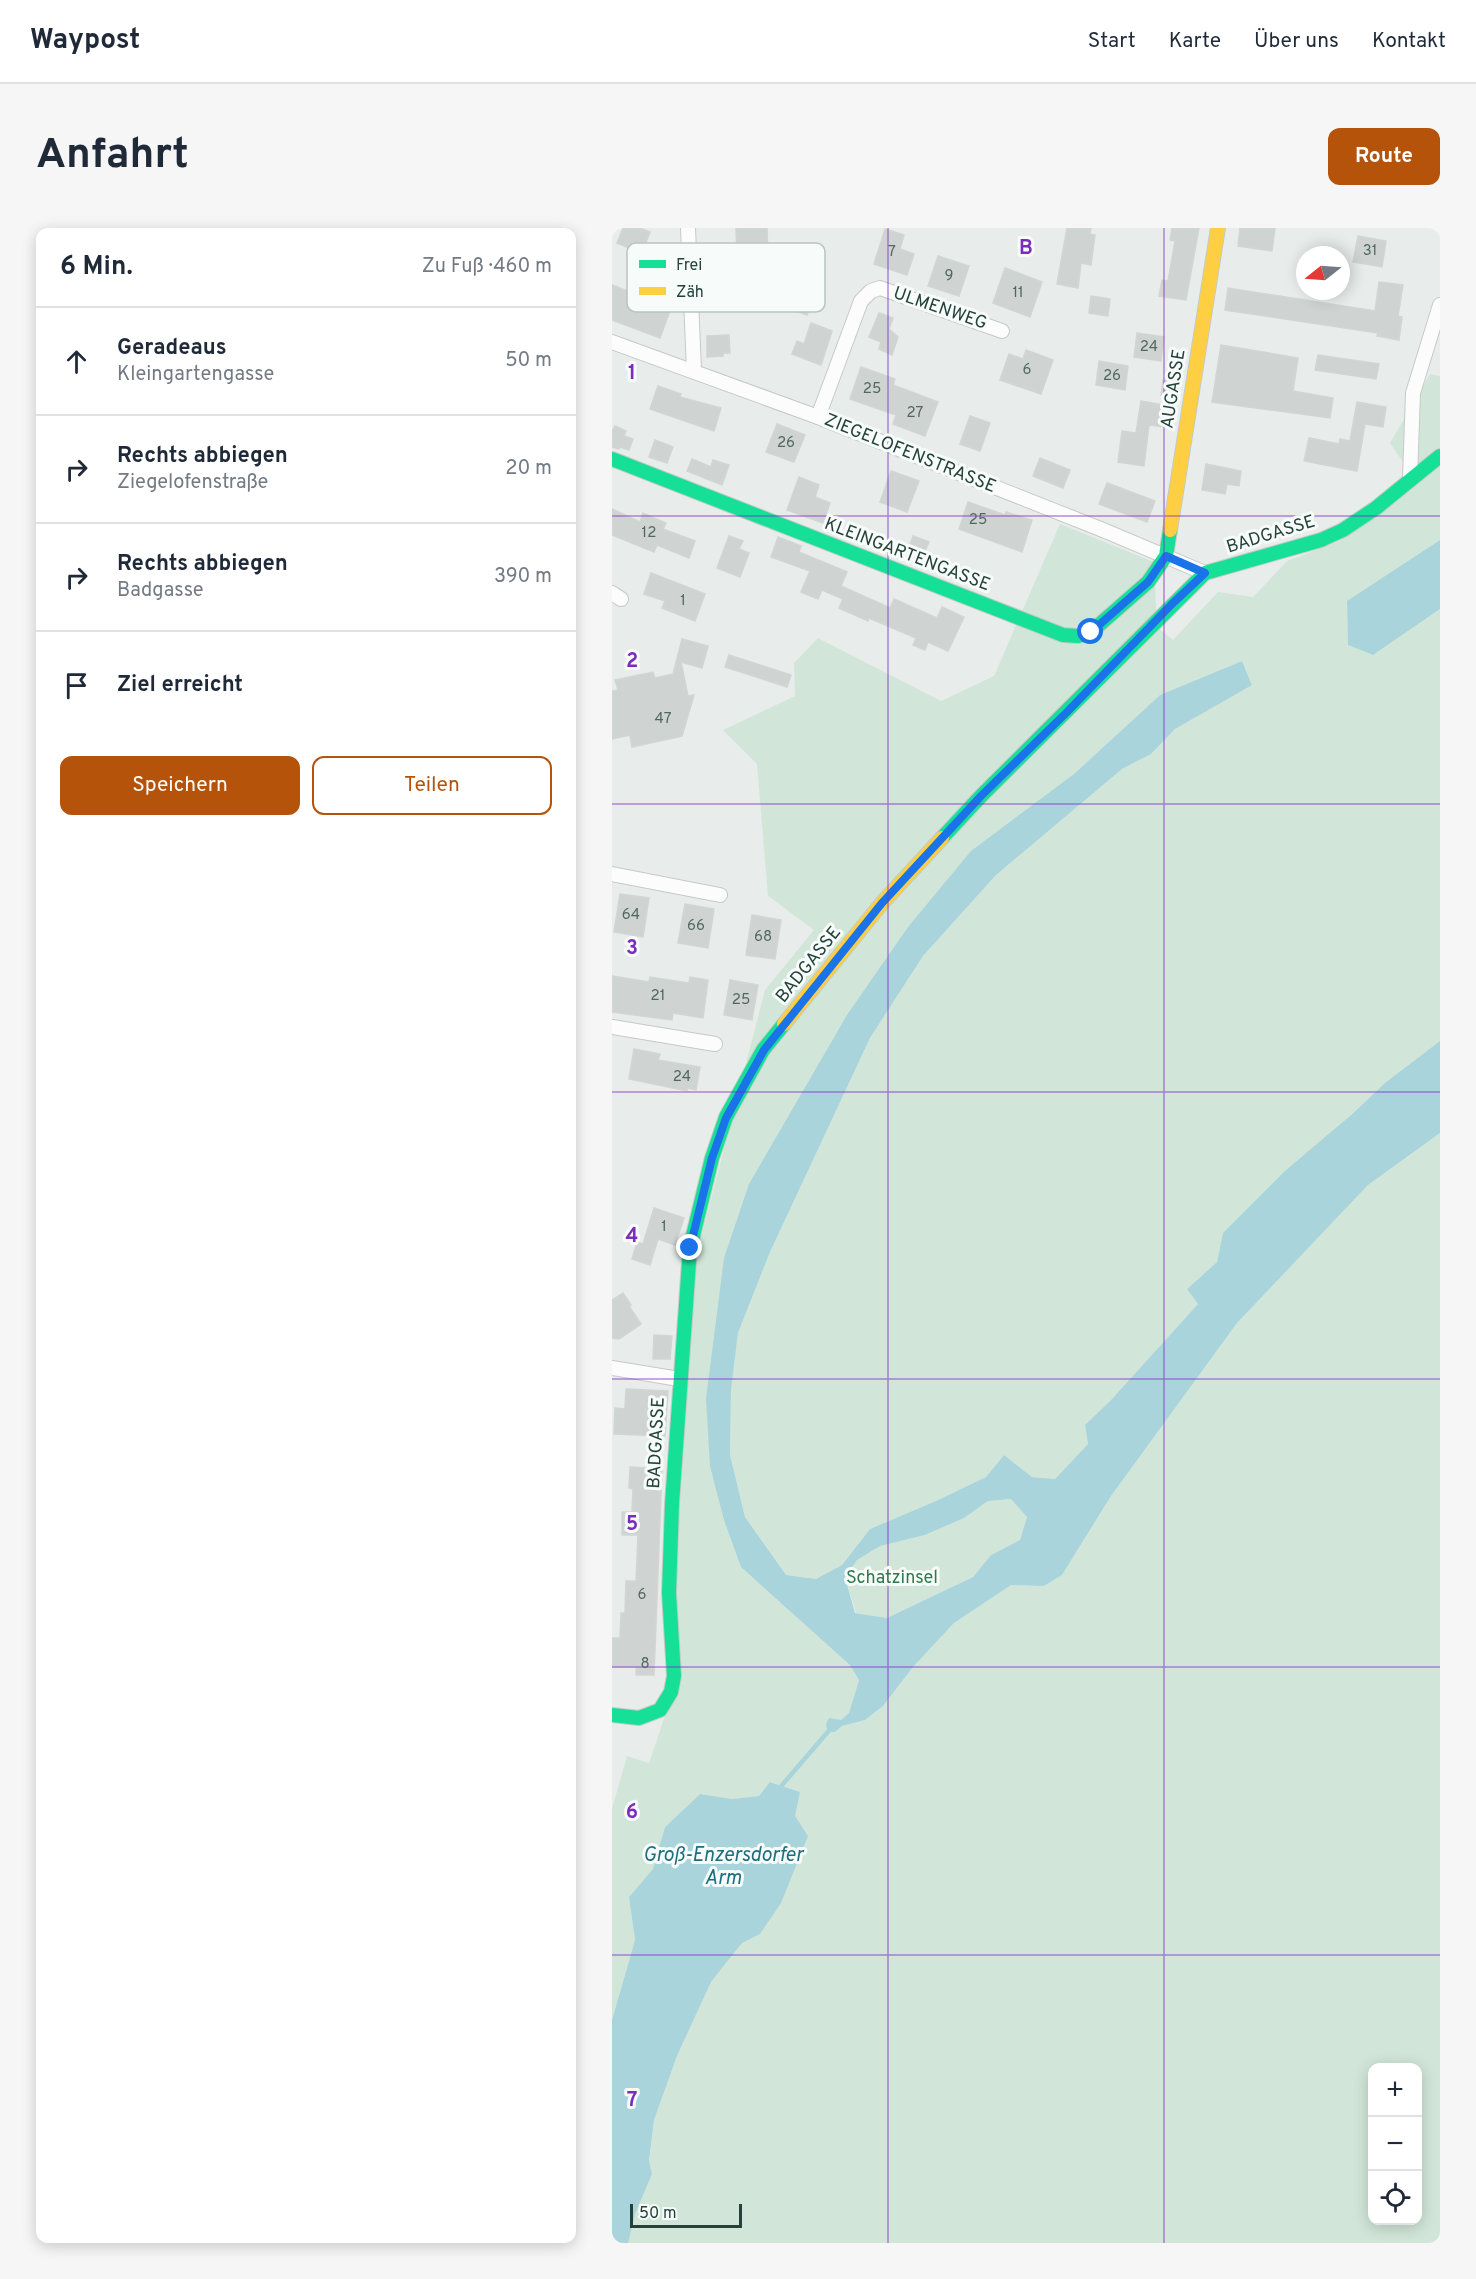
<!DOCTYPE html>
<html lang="de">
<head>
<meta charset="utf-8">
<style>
	:root { --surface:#fff; --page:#f6f6f7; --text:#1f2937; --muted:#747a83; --line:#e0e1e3; --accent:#b45309 }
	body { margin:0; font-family:Overpass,sans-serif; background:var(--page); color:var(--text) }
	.controls { position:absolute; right:18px; bottom:18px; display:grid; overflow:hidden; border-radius:12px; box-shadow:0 3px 15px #0003 }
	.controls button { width:54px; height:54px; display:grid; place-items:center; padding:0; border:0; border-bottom:2px solid var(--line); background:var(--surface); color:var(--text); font:30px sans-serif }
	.compass { position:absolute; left:684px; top:18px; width:54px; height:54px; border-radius:50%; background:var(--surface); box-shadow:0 3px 15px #0003; rotate:253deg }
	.scale { position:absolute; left:18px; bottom:15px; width:112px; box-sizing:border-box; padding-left:6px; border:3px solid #24423a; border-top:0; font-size:16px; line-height:21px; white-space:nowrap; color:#24423a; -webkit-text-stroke:4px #f7fbf9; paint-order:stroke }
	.stop { position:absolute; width:18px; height:18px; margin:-14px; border:4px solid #1a73e8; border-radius:50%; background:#fff }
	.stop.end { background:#1a73e8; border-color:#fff; box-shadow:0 2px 6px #0008 }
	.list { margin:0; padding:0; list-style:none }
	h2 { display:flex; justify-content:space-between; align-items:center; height:78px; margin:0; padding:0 24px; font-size:26px }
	h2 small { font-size:20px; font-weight:400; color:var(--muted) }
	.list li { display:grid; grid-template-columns:39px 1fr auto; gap:18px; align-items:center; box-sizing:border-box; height:108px; padding:0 24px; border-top:2px solid var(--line) }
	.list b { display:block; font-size:22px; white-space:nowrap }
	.list p { margin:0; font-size:20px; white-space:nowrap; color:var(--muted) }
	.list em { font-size:20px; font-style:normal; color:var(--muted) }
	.actions { display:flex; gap:12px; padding:18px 24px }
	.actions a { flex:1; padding:14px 0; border:2px solid var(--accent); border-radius:12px; text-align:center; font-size:21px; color:var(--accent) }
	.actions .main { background:var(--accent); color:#fff }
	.icon { flex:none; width:33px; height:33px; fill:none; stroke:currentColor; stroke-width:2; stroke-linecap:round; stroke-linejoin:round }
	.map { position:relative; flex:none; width:828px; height:2015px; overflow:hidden; border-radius:12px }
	header { display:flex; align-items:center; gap:36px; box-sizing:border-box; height:84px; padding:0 30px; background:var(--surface); border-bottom:2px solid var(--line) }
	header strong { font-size:28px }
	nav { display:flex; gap:33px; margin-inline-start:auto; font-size:21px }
	.intro { display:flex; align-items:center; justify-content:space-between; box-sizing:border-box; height:144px; padding:0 36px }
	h1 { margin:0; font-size:42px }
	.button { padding:15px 27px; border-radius:12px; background:var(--accent); color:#fff; font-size:21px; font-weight:700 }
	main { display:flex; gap:36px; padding:0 36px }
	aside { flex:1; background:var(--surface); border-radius:12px; box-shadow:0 3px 15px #0003 }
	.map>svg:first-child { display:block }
</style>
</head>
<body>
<header>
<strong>Waypost</strong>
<nav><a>Start</a><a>Karte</a><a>Über uns</a><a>Kontakt</a></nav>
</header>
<div class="intro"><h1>Anfahrt</h1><a class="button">Route</a></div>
<main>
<aside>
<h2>6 Min.<small>Zu Fuß · 460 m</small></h2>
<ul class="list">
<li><svg class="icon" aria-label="ahead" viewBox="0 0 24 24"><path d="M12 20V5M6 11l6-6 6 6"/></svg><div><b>Geradeaus</b><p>Kleingartengasse</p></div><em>50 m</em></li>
<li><svg class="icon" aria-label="right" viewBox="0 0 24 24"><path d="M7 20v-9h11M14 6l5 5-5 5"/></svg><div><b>Rechts abbiegen</b><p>Ziegelofenstraße</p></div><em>20 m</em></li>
<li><svg class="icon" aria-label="right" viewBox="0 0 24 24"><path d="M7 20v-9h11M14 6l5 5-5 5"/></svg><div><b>Rechts abbiegen</b><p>Badgasse</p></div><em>390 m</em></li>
<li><svg class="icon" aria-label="arrive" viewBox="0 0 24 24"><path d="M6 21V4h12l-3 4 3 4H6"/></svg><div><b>Ziel erreicht</b></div></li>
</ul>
<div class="actions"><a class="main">Speichern</a><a>Teilen</a></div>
</aside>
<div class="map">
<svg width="828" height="2015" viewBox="0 0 828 2015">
	<rect width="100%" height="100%" fill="#e8edeb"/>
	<g fill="#d1e6d8" fill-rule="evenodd">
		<path d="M818 146 828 148V312L735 374 736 417 761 427 828 381V813L774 854 611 1005 605 1034 575 1061 586 1076 499 1172 473 1197 476 1216 443 1251 420 1249 392 1227 374 1249 324 1273 258 1301 230 1337 204 1351 174 1347 133 1289 118 1227 119 1162 126 1105 158 1024 258 810 311 728 384 647 510 541 539 526 563 501 640 456 630 433 548 467 296 699 94 1171 129 1339 239 1437 247 1452 237 1486 229 1492 223 1504 230 1498 253 1492 271 1478 301 1439 342 1395 399 1357 432 1358 450 1347 499 1268 625 1095 756 957 828 905V2015H0L30 1969 40 1946 37 1934 42 1892 65 1828 99 1754 130 1715 148 1706 188 1564 159 1554 147 1568 120 1571 88 1566 53 1599 41 1641 17 1669 23 1712 0 1792V1581L15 1528 37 1535 69 1440 61 1381 85 1025 153 762 202 702 156 668 145 536 111 502 183 468 182 435 206 410 329 473 382 448 448 296 542 334 545 399 561 412 606 364 641 369 675 333 725 314 769 284 795 240 778 215ZM760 1840H806V1992H760Z"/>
		<polygon points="399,1271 415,1289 408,1312 379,1327 361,1349 275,1390 244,1385 233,1349 245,1332 268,1318 313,1307 352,1290 376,1273"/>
	</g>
	<g fill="#a9d4db" fill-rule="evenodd">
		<polygon points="828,312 828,381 761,427 736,417 735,373"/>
		<path d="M630 433 640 457 563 501 539 526 510 541 384 647 311 728 258 810 158 1024 126 1105 119 1162 118 1227 133 1289 174 1347 204 1351 230 1337 258 1301 324 1273 374 1249 392 1227 420 1249 443 1251 476 1216 473 1197 499 1172 586 1076 575 1061 605 1034 611 1005 673 943 739 887 774 854 828 813V905L756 957 625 1095 499 1268 450 1347 432 1358 399 1357 342 1395 301 1439 271 1478 253 1492 230 1498 223 1504H216L214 1496 217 1490 229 1492 237 1485 247 1452 238 1437 129 1339 112 1292 98 1238 94 1171 112 1030 137 956 235 787 296 699 359 623 462 546 548 467ZM399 1271 415 1289 408 1312 379 1327 361 1349 275 1390 243 1385 233 1349 245 1332 268 1318 313 1307 352 1290 376 1273Z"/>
		<polygon points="158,1554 188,1564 183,1588 196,1608 169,1675 148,1706 130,1715 99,1754 65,1828 42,1892 37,1933 40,1946 23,1986 16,2015 0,2015 0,1792 23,1712 17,1669 41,1641 53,1599 88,1566 120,1571 147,1568"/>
	</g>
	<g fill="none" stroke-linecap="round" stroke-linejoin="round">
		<polyline stroke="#a9d4db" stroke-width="4.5" points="165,1563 220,1499"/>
	</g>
	<g fill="#cfd4d2" stroke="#d1d6d4" stroke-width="1.5">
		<polygon points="11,0 28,0 38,4 30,25 5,15"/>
		<polygon points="124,0 155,0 156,27 125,29"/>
		<polygon points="455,0 479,0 478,6 483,7 479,37 469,35 466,60 445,56"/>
		<polygon points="560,0 587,0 574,72 547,68 550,52 556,53 563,13 558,12"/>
		<polygon points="628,0 663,0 660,23 626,18"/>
		<polygon points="273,1 292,7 288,21 302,26 295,47 262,36"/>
		<polygon points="746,8 774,13 770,39 741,34"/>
		<polygon points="326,28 357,38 347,68 316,58"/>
		<polygon points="189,38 210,46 195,87 179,81 188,58 182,55"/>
		<polygon points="393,40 430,54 418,89 381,75"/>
		<polygon points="767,54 791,57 786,88 790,89 787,112 765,108 766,105 613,82 616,60 763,83"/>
		<polygon points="0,57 59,80 48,110 0,92"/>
		<polygon points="479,68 498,71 496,88 477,85"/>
		<polygon points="267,85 281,90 277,101 286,109 280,127 267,121 269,114 257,109"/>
		<polygon points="199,95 220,103 209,137 180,126 185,113 192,116"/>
		<polygon points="525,105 552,109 549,133 522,129"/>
		<polygon points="117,107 118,125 111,125 111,128 95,129 95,108"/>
		<polygon points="609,117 686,130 681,163 721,170 718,190 600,174"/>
		<polygon points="414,122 441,132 429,166 388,152 397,126 411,131"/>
		<polygon points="706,127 767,136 764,151 703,142"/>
		<polygon points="487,133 516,138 513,162 484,157"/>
		<polygon points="249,139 283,151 281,157 326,174 313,208 281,196 284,187 238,171"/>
		<polygon points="551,152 566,154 564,169 549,167"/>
		<polygon points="46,158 69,166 68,169 109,180 102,203 38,181"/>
		<polygon points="529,173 557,178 553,199 537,197 532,238 506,234 510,203 524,205"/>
		<polygon points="745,174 774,179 771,199 753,196 745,243 692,233 697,210 727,216 728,211 738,213"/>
		<polygon points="358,188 378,195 368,223 348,216"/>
		<polygon points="165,196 193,207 182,234 154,224"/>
		<polygon points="3,198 14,203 12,208 21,211 17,222 8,219 7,221 0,219 0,203"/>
		<polygon points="43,212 61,219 55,235 37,229"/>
		<polygon points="428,230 458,242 451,260 421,248"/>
		<polygon points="80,231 99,239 101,232 117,237 110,257 75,243"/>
		<polygon points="594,236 629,243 627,258 615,256 613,266 590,262"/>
		<polygon points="279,243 307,253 295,284 268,274"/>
		<polygon points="187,249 207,257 203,269 218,275 211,295 175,282"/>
		<polygon points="495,255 543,273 535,294 487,276"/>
		<polygon points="356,274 393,287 394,284 420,292 410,324 347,301"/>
		<polygon points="0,281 28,294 31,285 54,295 51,301 83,313 77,330 45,317 42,324 0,307"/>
		<polygon points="117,308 131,313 127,321 137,325 128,349 105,340"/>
		<polygon points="301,308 317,314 311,328 296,322"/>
		<polygon points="166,309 189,318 187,324 235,344 229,358 278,380 282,371 325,390 330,379 352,389 336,423 316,414 313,422 301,417 304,410 257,390 256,393 227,380 231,371 210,362 206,371 189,364 198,343 159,329"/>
		<polygon points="39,345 93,366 83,393 50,380 53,373 32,366"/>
		<polygon points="70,411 96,418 90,440 69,434 76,468 82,467 70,508 20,519 18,507 0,511 0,463 6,462 3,452 41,444 43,450 61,446"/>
		<polygon points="117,427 179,447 175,459 113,439"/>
		<polygon points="8,666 37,670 31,709 2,704"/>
		<polygon points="73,676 102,681 96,720 66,715"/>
		<polygon points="140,687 169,692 163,731 134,727"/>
		<polygon points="0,748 37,754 38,749 77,755 78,749 96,752 91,790 61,785 60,792 0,784"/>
		<polygon points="118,752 146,757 140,792 112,787"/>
		<polygon points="22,821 48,826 46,832 88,839 84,862 76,860 75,863 17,851"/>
		<polygon points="42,980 72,990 63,1017 46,1011 38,1037 20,1031 25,1014 31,1016"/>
		<polygon points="11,1065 19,1077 17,1078 29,1096 7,1111 0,1110 0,1072"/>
		<polygon points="42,1107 60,1108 58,1131 41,1131"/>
		<polygon points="14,1161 56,1163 53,1208 2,1206 3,1180 13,1181"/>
		<polygon points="18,1239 50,1241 42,1447 24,1447 24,1439 0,1439 0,1410 8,1410 9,1385 13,1385 14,1353 24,1353 26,1307 10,1307 10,1284 20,1284 21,1261 17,1260"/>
	</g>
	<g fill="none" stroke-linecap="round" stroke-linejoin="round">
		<defs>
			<g id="street">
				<polyline points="76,0 82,142"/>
				<polyline points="0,114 206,189 491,302 593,345"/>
				<polyline points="206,189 249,73 259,63 268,60 390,103"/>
				<polyline points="798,251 801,165 828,77"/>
				<polyline points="0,365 9,371"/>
				<polyline points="0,646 108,667"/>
				<polyline points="0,799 103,816"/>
				<polyline points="0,1140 67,1151"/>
			</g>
			<g id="fast">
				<polyline points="0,231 451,407 466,408 479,404 536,354 554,328 558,302"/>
				<polyline points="330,610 369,568 593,345 709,312 731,302 764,280 828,228"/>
				<polyline points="0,1487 27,1490 48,1482 59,1464 62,1448 57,1365 60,1276 78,1020 100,930 114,889 151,822 172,796"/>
			</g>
			<g id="slow">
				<polyline points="558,302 606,0"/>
				<polyline points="172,796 270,675 330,610"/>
			</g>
		</defs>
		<use href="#street" stroke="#c5cac8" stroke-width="16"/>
		<use href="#fast" stroke="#c3cbc8" stroke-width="16"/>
		<use href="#slow" stroke="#c3cbc8" stroke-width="16"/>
		<use href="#street" stroke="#fcfcfc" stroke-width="14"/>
		<use href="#fast" stroke="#16e098" stroke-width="14"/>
		<use href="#slow" stroke="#ffcf43" stroke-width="14"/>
	</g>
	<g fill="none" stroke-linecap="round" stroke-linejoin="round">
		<polyline stroke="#1a73e8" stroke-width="8" points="78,1020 100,930 114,890 152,822 270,675 369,568 454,485 560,376 593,345 554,328 536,354 479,404"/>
	</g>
	<path fill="none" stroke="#7b2cbf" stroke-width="1.5" stroke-opacity="0.55" d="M276 0V2015M552 0V2015M0 288H828M0 576H828M0 864H828M0 1151H828M0 1439H828M0 1727H828"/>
	<g text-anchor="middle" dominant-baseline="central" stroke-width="6" stroke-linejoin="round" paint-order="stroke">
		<g font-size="15" fill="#506761">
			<text x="758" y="23">31</text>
			<text x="280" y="24">7</text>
			<text x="337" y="48">9</text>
			<text x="406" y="65">11</text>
			<text x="537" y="119">24</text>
			<text x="415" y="142">6</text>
			<text x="500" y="148">26</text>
			<text x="260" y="161">25</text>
			<text x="303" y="185">27</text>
			<text x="174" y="215">26</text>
			<text x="366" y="292">25</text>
			<text x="37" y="305">12</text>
			<text x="71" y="373">1</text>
			<text x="51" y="491">47</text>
			<text x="19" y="687">64</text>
			<text x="84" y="698">66</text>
			<text x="151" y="709">68</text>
			<text x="46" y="768">21</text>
			<text x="129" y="772">25</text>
			<text x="70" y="849">24</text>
			<text x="52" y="999">1</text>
			<text x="30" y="1367">6</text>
			<text x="33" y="1436">8</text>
		</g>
		<g font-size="18" fill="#24423a" stroke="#f7fbf9">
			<text transform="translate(328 81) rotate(19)">ULMENWEG</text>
			<text transform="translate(562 161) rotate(-81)">AUGASSE</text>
			<text transform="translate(298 226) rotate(22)">ZIEGELOFENSTRASSE</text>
			<text transform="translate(659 307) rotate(-17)">BADGASSE</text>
			<text transform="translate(295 327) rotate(21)">KLEINGARTENGASSE</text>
			<text transform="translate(197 737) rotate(-51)">BADGASSE</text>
			<text transform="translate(45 1215) rotate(-87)">BADGASSE</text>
		</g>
		<g font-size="18" fill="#2d7a4b" stroke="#f7fbf9">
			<text x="280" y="1350">Schatzinsel</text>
		</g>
		<g font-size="20" font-style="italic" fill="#1c6f80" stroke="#f7fbf9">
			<text x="111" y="1628">Groß-Enzersdorfer<tspan x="111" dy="23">Arm</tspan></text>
		</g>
	</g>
	<rect x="15" y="15" width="198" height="69" rx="9" fill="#f7fbf9" stroke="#b8c4c0" stroke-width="1.5"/>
	<rect x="27" y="32" width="27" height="8" fill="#16e098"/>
	<rect x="27" y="59" width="27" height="8" fill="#ffcf43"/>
	<g font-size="16" fill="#24423a">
		<text x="64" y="42">Frei</text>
		<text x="64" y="69">Zäh</text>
	</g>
	<g font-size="20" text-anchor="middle" font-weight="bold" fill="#7b2cbf" stroke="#f7fbf9" stroke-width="6" stroke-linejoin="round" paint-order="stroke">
		<text x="414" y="26">B</text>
		<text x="20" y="151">1</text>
		<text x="20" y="439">2</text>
		<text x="20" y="726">3</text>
		<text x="20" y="1014">4</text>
		<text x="20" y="1302">5</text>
		<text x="20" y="1590">6</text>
		<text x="20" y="1878">7</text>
	</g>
</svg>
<div class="controls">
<button>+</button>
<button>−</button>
<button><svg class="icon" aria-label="locate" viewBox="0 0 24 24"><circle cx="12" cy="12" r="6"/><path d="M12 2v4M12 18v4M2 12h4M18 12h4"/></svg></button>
</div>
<svg class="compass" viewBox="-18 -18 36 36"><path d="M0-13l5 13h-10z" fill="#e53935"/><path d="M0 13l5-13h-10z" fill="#747a83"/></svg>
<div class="scale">50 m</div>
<div class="stop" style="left:479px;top:404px"></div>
<div class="stop end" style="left:78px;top:1020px"></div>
</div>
</main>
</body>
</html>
